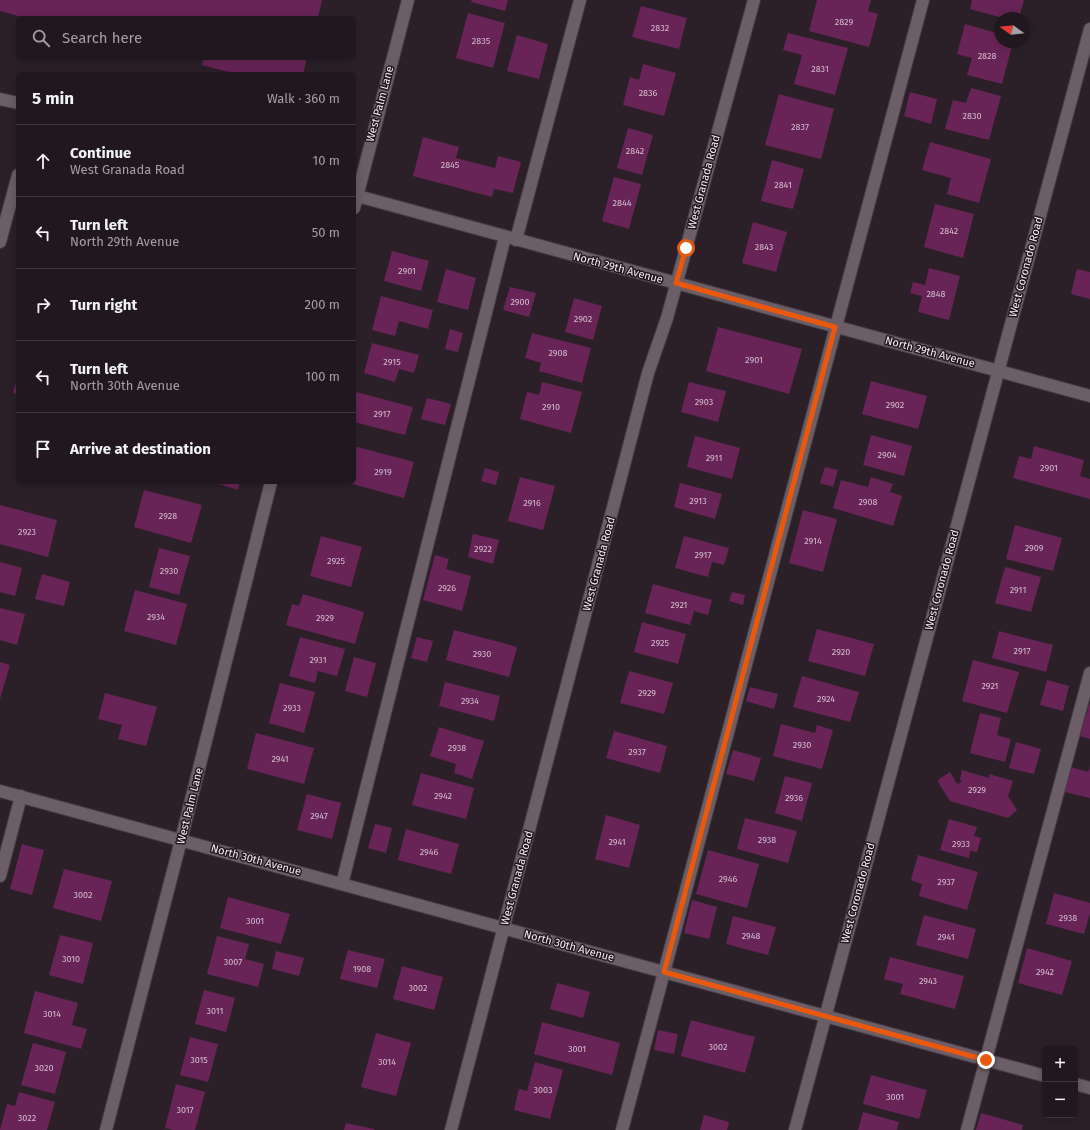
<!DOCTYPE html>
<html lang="en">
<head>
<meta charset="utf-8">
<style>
	:root { --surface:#20181e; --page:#2d252b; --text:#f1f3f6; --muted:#a2a0a4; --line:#3d373c }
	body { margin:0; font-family:"Fira Sans",sans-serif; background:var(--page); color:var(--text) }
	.controls { position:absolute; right:12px; bottom:12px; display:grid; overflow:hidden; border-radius:6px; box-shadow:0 2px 10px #0003 }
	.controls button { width:36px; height:36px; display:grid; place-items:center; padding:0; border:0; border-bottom:1px solid var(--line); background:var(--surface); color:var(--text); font:20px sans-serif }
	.compass { position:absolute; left:994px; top:12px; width:36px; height:36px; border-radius:50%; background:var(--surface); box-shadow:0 2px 10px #0003; rotate:285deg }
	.stop { position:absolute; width:12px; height:12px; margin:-9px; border:3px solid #ea580c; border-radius:50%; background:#fff }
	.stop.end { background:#ea580c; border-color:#fff; box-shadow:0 1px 4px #0008 }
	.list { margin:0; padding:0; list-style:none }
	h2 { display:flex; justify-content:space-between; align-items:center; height:52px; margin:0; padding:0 16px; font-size:17px }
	h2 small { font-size:13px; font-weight:400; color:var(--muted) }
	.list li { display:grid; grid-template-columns:26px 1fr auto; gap:12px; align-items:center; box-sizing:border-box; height:72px; padding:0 16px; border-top:1px solid var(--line) }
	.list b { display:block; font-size:15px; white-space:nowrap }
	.list p { margin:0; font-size:13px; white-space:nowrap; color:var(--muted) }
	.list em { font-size:13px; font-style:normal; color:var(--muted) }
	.icon { flex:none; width:22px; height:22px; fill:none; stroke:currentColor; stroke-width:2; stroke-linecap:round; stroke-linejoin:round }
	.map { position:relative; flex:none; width:1090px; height:1130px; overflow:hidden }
	.search { position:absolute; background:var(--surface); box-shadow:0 2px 10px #0003; left:16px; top:16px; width:340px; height:44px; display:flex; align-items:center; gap:10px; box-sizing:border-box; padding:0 14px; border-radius:6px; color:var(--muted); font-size:15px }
	.panel { position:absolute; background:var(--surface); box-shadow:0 2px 10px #0003; left:16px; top:72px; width:340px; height:412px; border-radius:6px }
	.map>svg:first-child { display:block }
</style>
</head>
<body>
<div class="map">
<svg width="1090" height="1130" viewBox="0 0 1090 1130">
	<rect width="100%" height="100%" fill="#2b2028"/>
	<g fill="#682457">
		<polygon points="0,0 322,0 318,18 26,18 0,11"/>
		<polygon points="472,0 508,0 505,11 471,2"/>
		<polygon points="817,0 871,0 868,11 878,14 869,47 809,31"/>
		<polygon points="972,0 1024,0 1019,18 1003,18 970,9"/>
		<polygon points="641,6 687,18 679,49 632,37"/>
		<polygon points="468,13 505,23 493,68 456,58"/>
		<polygon points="965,24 1000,34 1000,42 1013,42 1002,84 967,75 972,58 957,54"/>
		<polygon points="788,33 848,48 835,95 794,84 802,55 783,50"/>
		<polygon points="517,35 548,44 539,79 507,71"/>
		<polygon points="204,58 307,58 303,74 237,74 202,65"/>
		<polygon points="643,64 676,73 664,116 623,105 630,77 639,80"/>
		<polygon points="971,88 1001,96 989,140 945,129 953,100 966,103"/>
		<polygon points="910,92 937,99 931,124 904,116"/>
		<polygon points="779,94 834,109 821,159 765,145"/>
		<polygon points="628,128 653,135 642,175 617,168"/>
		<polygon points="423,137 459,147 456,158 495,168 498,156 521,162 513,193 494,189 492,197 413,176"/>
		<polygon points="930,142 991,159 979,203 947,194 951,178 922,170"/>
		<polygon points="772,160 804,169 793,209 761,201"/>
		<polygon points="614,177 641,184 629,229 602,221"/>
		<polygon points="935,204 974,214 963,258 924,247"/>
		<polygon points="753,222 787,232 776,272 742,263"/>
		<polygon points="392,251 429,261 421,291 384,281"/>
		<polygon points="929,268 960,276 949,320 918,312 922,296 910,293 913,282 925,285"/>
		<polygon points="446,269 476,278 468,310 437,302"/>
		<polygon points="1077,269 1090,272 1090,299 1071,294"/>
		<polygon points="510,287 536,293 529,317 503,310"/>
		<polygon points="381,296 433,310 428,329 399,321 395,336 372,330"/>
		<polygon points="574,298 602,306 593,340 565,332"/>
		<polygon points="718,327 802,349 789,394 706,371"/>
		<polygon points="450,329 463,333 458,352 445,349"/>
		<polygon points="532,333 591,348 582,383 539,371 541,363 525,358"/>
		<polygon points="372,343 419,355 414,373 399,369 395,382 364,373"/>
		<polygon points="18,375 18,394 13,393"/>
		<polygon points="871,381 927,396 918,429 862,414"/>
		<polygon points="542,382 582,392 571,433 520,419 527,392 539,395"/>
		<polygon points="689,382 726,391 718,422 681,412"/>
		<polygon points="356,392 413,407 405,435 354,422 354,400"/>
		<polygon points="427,398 451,404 445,425 421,419"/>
		<polygon points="871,435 912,446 904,476 863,465"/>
		<polygon points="695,436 740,448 732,479 687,467"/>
		<polygon points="354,446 414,462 404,498 345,482 354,482"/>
		<polygon points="1034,446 1084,460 1080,476 1090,479 1090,499 1013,478 1019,456 1031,459"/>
		<polygon points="825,467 838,470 833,487 820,483"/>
		<polygon points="485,468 499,472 496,485 481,481"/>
		<polygon points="520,477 555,486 543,530 508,521"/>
		<polygon points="871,477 893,484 890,492 902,496 893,526 833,508 841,480 868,487"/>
		<polygon points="212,482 240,482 238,490"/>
		<polygon points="680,483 722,494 715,519 674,507"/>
		<polygon points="144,490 202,505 191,543 134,527"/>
		<polygon points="0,505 57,520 48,557 0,544"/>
		<polygon points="803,510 837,519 823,572 789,563"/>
		<polygon points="1015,525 1062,538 1053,571 1006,559"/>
		<polygon points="473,534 499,540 493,564 468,557"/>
		<polygon points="321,536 362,547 351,587 310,576"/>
		<polygon points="684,536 729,548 724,565 712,562 708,577 675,568"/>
		<polygon points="159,548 190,556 179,595 149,587"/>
		<polygon points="435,555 449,559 446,569 471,576 462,611 423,600"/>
		<polygon points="0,562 22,568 15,596 0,592"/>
		<polygon points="1005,567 1041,577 1031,612 995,603"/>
		<polygon points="42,574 70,582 64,606 35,599"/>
		<polygon points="653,584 712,600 708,615 694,611 690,625 645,613"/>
		<polygon points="135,590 187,604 176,645 124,631"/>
		<polygon points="732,592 745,595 743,605 729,601"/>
		<polygon points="303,594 364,612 355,644 286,625 292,604 299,606"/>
		<polygon points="0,608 25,614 17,645 0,640"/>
		<polygon points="642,622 686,634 678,664 634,652"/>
		<polygon points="817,629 874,644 865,676 808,661"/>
		<polygon points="454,630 517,647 509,677 446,660"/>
		<polygon points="999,631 1053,645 1046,672 992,658"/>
		<polygon points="300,637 345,649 337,676 318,671 315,683 289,676"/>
		<polygon points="417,637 433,641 427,662 411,658"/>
		<polygon points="354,657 376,663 367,697 345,691"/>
		<polygon points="973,660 1019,672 1007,713 962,701"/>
		<polygon points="0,662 10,665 0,699"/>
		<polygon points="629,671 673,683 664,714 620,703"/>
		<polygon points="802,676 859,692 850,722 793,707"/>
		<polygon points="1047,680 1069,686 1063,711 1040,705"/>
		<polygon points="445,682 500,696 494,721 439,706"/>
		<polygon points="280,683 315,692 304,733 269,723"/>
		<polygon points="750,687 778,694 774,709 746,701"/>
		<polygon points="105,693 157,707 146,746 118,739 122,725 98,719"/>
		<polygon points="1090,702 1090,739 1080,736"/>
		<polygon points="980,713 1001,718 997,735 1011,739 1005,762 970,753"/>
		<polygon points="781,724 815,733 817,725 833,730 822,769 773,756"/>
		<polygon points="439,727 484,741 472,779 454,773 456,764 430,756"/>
		<polygon points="614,731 667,746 660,773 606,758"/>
		<polygon points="256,733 314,748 304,784 247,769"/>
		<polygon points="1016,742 1041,749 1034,774 1009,768"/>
		<polygon points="733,750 761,758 754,781 726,774"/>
		<polygon points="1071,767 1088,772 1090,767 1090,798 1065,792"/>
		<polygon points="962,770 989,778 989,774 1013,781 1008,796 1017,810 1008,818 950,801 938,782 939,779 950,772 957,784 962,782 960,779"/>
		<polygon points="421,773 474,788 466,819 412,805"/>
		<polygon points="785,776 812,783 802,821 775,813"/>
		<polygon points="307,794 341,803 332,839 297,830"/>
		<polygon points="606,815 640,825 629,868 595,859"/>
		<polygon points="745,818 797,831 788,863 737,849"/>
		<polygon points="949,819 977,827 974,836 981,838 977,852 970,851 969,858 940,850"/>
		<polygon points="375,824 392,828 386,853 368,848"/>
		<polygon points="406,829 459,844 451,874 398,860"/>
		<polygon points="22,844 44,850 32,895 10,889"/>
		<polygon points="708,850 759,864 747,908 696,894"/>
		<polygon points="918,855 978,872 967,910 919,896 922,884 911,880"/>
		<polygon points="64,869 112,881 101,921 53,908"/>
		<polygon points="1054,893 1090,903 1090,913 1084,934 1046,924"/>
		<polygon points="228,897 290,914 281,944 220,928"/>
		<polygon points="692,900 717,907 709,939 684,933"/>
		<polygon points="924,915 976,929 968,959 916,945"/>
		<polygon points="733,916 776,927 768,955 726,944"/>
		<polygon points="60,935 93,943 83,984 49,975"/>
		<polygon points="217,936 249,944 245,959 264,964 258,987 207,974"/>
		<polygon points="1027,948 1072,961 1062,995 1018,983"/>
		<polygon points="348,950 385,959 377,988 340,979"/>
		<polygon points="276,951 304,958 299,976 272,969"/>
		<polygon points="890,957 964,976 955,1009 900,994 903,984 884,979"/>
		<polygon points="402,966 443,977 434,1010 393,999"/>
		<polygon points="557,983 590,992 583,1018 550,1009"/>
		<polygon points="204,990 235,998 226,1032 195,1024"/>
		<polygon points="35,991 78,1003 72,1025 87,1029 81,1049 24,1033"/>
		<polygon points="691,1020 755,1037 745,1073 681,1056"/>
		<polygon points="542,1022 620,1043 612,1075 534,1054"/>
		<polygon points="658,1030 678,1034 674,1054 654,1050"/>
		<polygon points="376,1033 411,1043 396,1096 361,1087"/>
		<polygon points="190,1037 218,1044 208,1082 180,1075"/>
		<polygon points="33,1043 66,1052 55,1094 21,1085"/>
		<polygon points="535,1062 563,1070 550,1119 514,1110 519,1089 527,1091"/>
		<polygon points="871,1075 927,1090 919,1119 863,1104"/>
		<polygon points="176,1084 205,1092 195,1130 173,1130 165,1128"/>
		<polygon points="19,1092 55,1102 47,1130 0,1130 7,1104 15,1106"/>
		<polygon points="863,1112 899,1122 897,1130 858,1130"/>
		<polygon points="981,1113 1023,1125 1022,1130 976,1130"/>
		<polygon points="704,1115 729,1122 727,1130 700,1130"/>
		<polygon points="346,1123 374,1129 374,1130 344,1130"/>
	</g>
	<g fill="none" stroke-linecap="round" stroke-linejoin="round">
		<defs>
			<g id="minor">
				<polyline points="0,99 18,103"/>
				<polyline points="354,195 1090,396"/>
				<polyline points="354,208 408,0"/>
				<polyline points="516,240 580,0"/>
				<polyline points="0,242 18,175"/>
				<polyline points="0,791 1045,1076"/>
				<polyline points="0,876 21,796"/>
				<polyline points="342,884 505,237"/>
				<polyline points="1075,1084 1090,1088"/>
				<polyline points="106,1130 181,840 271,482"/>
				<polyline points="451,1130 648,373 667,318 754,0"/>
				<polyline points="622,1130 923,0"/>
				<polyline points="795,1130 1090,29"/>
				<polyline points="967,1130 1090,673"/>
			</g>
		</defs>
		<use href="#minor" stroke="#463c42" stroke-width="14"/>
		<use href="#minor" stroke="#6b5e67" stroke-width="12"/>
	</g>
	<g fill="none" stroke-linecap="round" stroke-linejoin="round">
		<polyline stroke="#ea580c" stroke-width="5" points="686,248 676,283 835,327 664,972 986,1060"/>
	</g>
	<g text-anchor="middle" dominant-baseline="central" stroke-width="3" stroke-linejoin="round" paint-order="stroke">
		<g font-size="9" fill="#d2bbcb">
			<text x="844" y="22">2829</text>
			<text x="660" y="28">2832</text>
			<text x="481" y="41">2835</text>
			<text x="987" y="56">2828</text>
			<text x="820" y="69">2831</text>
			<text x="648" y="93">2836</text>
			<text x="972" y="116">2830</text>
			<text x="800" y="127">2837</text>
			<text x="635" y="151">2842</text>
			<text x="450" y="165">2845</text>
			<text x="783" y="185">2841</text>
			<text x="622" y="203">2844</text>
			<text x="949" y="231">2842</text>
			<text x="764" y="247">2843</text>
			<text x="407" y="271">2901</text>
			<text x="936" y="294">2848</text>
			<text x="520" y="302">2900</text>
			<text x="583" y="319">2902</text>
			<text x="558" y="353">2908</text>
			<text x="754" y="360">2901</text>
			<text x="392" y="362">2915</text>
			<text x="704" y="402">2903</text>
			<text x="895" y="405">2902</text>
			<text x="551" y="407">2910</text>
			<text x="382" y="414">2917</text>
			<text x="887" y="455">2904</text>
			<text x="714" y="458">2911</text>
			<text x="1049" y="468">2901</text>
			<text x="383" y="472">2919</text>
			<text x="698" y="501">2913</text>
			<text x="868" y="502">2908</text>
			<text x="532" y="503">2916</text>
			<text x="168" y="516">2928</text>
			<text x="27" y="532">2923</text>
			<text x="813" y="541">2914</text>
			<text x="1034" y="548">2909</text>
			<text x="483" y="549">2922</text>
			<text x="703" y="555">2917</text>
			<text x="336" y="561">2925</text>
			<text x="169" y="571">2930</text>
			<text x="447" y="588">2926</text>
			<text x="1018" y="590">2911</text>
			<text x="679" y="605">2921</text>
			<text x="156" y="617">2934</text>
			<text x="325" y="618">2929</text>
			<text x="660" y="643">2925</text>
			<text x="1022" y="651">2917</text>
			<text x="841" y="652">2920</text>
			<text x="482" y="654">2930</text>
			<text x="318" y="660">2931</text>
			<text x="990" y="686">2921</text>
			<text x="647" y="693">2929</text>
			<text x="826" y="699">2924</text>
			<text x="470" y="701">2934</text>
			<text x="292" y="708">2933</text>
			<text x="802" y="745">2930</text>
			<text x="457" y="748">2938</text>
			<text x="637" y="752">2937</text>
			<text x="280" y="759">2941</text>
			<text x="977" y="790">2929</text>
			<text x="443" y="796">2942</text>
			<text x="794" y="798">2936</text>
			<text x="319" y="816">2947</text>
			<text x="767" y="840">2938</text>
			<text x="617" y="842">2941</text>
			<text x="961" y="844">2933</text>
			<text x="429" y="852">2946</text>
			<text x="728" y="879">2946</text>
			<text x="946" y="882">2937</text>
			<text x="83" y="895">3002</text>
			<text x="1068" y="918">2938</text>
			<text x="255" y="921">3001</text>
			<text x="751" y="936">2948</text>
			<text x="946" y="937">2941</text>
			<text x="71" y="959">3010</text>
			<text x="233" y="962">3007</text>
			<text x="362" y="969">1908</text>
			<text x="1045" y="972">2942</text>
			<text x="928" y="981">2943</text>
			<text x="418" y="988">3002</text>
			<text x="215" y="1011">3011</text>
			<text x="52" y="1014">3014</text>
			<text x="718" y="1047">3002</text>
			<text x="577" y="1049">3001</text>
			<text x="199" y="1060">3015</text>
			<text x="387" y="1062">3014</text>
			<text x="44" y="1068">3020</text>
			<text x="543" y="1090">3003</text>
			<text x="895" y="1097">3001</text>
			<text x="185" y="1110">3017</text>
			<text x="27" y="1118">3022</text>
		</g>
		<g font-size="11" fill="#f5edf2" stroke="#22171e">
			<text transform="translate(380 104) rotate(-75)">West Palm Lane</text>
			<text transform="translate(704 182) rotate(-75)">West Granada Road</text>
			<text transform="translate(1026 267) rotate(-75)">West Coronado Road</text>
			<text transform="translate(618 268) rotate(15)">North 29th Avenue</text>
			<text transform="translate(930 352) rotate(15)">North 29th Avenue</text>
			<text transform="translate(599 564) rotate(-75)">West Granada Road</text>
			<text transform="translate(942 580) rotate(-75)">West Coronado Road</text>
			<text transform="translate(190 806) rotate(-76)">West Palm Lane</text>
			<text transform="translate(256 860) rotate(15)">North 30th Avenue</text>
			<text transform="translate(517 878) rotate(-75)">West Granada Road</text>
			<text transform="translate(858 893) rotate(-75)">West Coronado Road</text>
			<text transform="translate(569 946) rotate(15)">North 30th Avenue</text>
		</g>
	</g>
</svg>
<div class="controls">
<button>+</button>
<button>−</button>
</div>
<svg class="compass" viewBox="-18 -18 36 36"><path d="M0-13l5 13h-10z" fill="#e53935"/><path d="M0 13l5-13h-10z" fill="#a2a0a4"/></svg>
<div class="stop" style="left:686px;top:248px"></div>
<div class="stop end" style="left:986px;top:1060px"></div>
<div class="search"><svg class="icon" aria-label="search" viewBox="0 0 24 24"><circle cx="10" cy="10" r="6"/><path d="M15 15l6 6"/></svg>Search here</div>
<section class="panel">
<h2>5 min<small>Walk · 360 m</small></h2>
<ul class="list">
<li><svg class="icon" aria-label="ahead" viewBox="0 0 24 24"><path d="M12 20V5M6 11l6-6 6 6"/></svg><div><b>Continue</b><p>West Granada Road</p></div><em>10 m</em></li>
<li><svg class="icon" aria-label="left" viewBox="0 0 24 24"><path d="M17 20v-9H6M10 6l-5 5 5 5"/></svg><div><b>Turn left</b><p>North 29th Avenue</p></div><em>50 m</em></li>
<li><svg class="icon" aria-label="right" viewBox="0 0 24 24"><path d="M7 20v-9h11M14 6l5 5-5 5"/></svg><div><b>Turn right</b></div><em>200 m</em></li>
<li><svg class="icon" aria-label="left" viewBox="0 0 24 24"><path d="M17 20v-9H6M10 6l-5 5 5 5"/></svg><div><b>Turn left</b><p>North 30th Avenue</p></div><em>100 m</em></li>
<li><svg class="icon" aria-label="arrive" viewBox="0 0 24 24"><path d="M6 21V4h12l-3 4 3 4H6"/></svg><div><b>Arrive at destination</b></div></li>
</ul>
</section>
</div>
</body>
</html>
